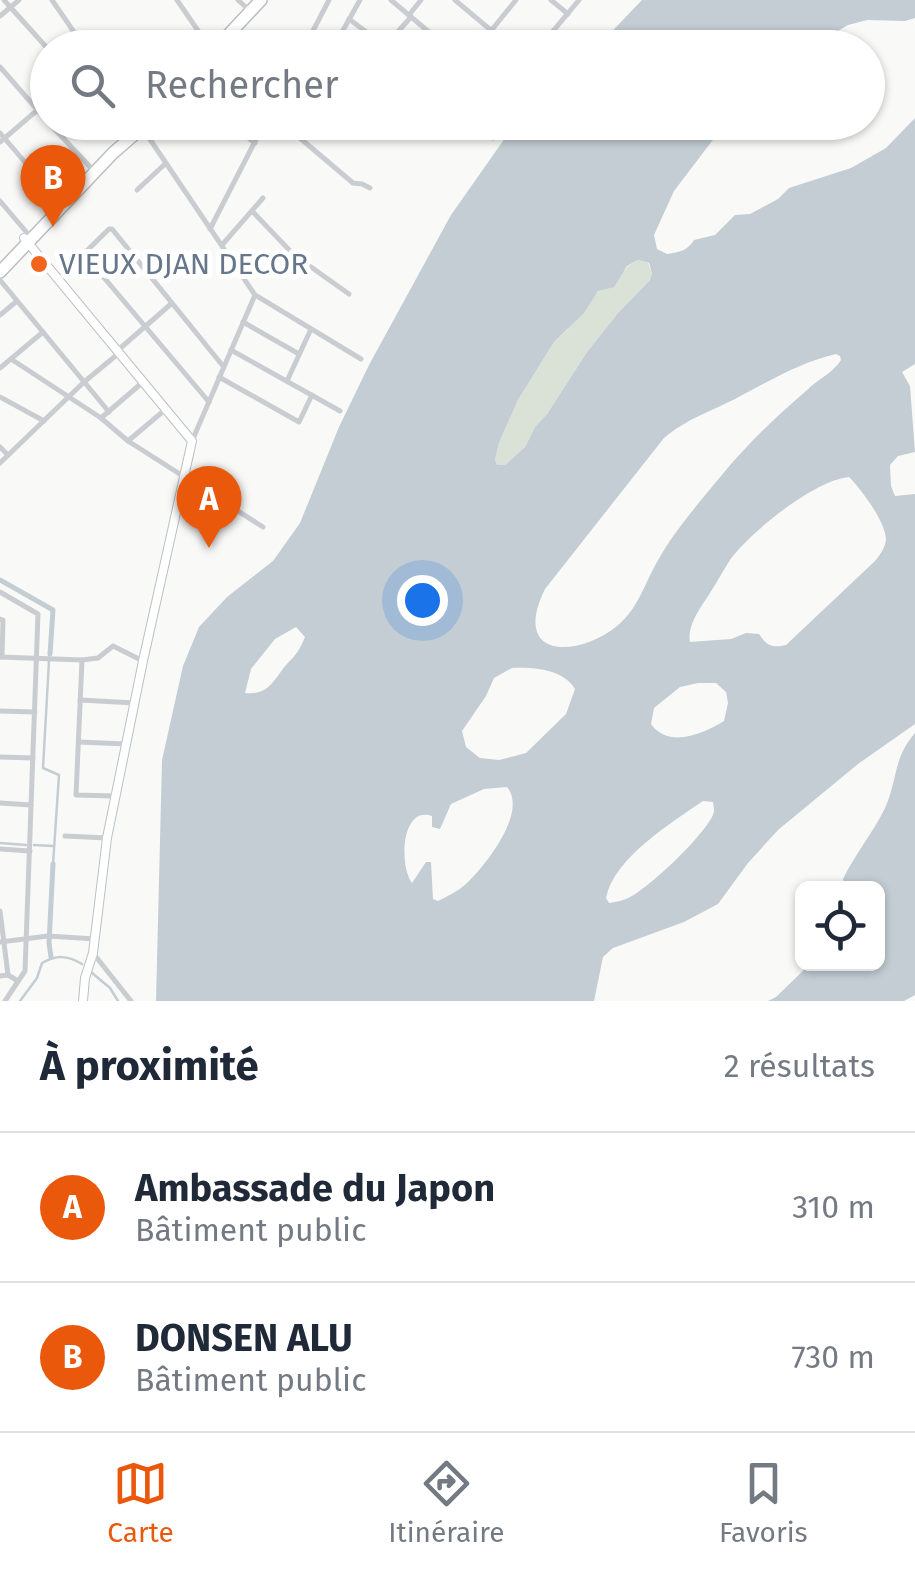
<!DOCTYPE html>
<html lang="fr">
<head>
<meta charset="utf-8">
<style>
	:root { --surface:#fff; --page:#f6f6f7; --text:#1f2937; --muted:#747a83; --line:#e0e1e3; --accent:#ea580c }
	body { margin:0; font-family:"Fira Sans",sans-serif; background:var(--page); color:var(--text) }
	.controls { position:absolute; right:30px; bottom:30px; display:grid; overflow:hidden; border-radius:15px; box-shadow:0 2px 8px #0004 }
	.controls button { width:90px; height:90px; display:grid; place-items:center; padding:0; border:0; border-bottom:2px solid var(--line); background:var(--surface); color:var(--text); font:50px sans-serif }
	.you { position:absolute; left:422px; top:600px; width:35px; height:35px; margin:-25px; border:8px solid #fff; border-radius:50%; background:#1a73e8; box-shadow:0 0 0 15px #1a73e833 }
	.badge { display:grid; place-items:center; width:65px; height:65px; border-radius:50%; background:var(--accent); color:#fff; font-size:32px; font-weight:700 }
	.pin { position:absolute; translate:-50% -82px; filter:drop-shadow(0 2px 5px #0008) }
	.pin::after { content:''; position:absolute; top:52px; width:35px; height:30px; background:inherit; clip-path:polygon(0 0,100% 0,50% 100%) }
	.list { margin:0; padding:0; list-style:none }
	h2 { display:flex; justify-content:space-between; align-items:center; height:130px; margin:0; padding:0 40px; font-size:42px }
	h2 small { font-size:32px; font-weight:400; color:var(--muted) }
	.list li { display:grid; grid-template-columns:65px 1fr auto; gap:30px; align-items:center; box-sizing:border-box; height:150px; padding:0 40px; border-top:2px solid var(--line) }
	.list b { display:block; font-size:38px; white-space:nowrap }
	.list p { margin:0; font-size:32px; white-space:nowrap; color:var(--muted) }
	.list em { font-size:32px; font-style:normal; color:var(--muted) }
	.icon { flex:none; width:55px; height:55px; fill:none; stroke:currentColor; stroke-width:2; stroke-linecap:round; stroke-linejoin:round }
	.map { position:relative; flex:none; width:915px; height:1001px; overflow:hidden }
	.search { position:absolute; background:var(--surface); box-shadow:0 2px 8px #0004; left:30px; right:30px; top:30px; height:110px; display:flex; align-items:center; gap:25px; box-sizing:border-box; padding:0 35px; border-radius:55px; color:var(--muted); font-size:38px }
	.sheet { height:430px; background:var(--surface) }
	nav { display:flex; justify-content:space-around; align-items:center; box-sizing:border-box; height:140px; border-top:2px solid var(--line); background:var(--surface); font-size:28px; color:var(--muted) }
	nav a { display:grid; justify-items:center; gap:5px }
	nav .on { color:var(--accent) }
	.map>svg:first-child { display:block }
</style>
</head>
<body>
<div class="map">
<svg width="915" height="1001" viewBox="0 0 915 1001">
	<rect width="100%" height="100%" fill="#f9faf7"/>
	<polygon fill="#dae2d8" points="638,260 648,263 652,273 650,280 618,313 587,352 547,414 535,427 525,447 505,465 497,465 495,460 499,443 518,400 554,342 568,329 598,291 621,274 628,266"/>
	<g fill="#c3cdd3" fill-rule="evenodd">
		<polygon points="642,0 915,0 915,18 905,21 867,20 848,25 811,47 597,47"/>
		<path d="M915 118V364L902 372 910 386 915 452 898 456 890 465 891 486 895 496 915 494V724L858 764 778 830 748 863 718 904 684 922 613 948 603 957 594 1001H156L162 760 183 666 199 627 227 597 273 561 300 523 339 427 369 365 451 215 510 131 518 122 731 123 712 141 674 191 654 235 657 249 667 254C680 252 687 251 694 240L715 235 735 215 750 214 778 199 789 188 851 168 886 148ZM638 260 649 263 652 273 650 280 618 313 587 352 547 414 535 427 525 447 505 465H497L495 460 499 443 518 400 554 342 584 313 598 291 614 287 627 266ZM836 354 840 356 841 360C834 372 817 380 807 390 777 416 746 445 721 476 699 503 674 531 657 562 644 585 638 609 617 626 576 659 511 658 545 589L664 438C687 419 707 413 733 400 766 383 800 362 836 354ZM849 477C861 489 886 522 886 540 885 548 880 555 875 561L786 645C772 648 767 646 759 634L746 633 731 639 690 642C687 625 701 607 710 593 717 582 723 571 730 560 750 532 815 480 849 477ZM296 627 305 637C296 659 292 656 280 673 270 687 263 695 245 693L251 669 275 639ZM512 668C533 667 563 669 575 689L566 714 526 753 499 760 480 758 466 747 462 731 486 696 494 678ZM698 683H716L726 692 728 703 724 721C702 734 669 749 651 724L654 708 680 687ZM507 787C528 812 486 865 466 884 458 891 448 896 438 901L433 899 431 862H426L412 883C399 866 401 805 432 816V827L440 829 451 804 484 789ZM703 801 713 802C714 809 715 811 712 817 700 839 654 883 632 896 625 900 617 902 609 903L606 898C614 858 671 823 703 801Z"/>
		<path d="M915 733V995L904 1001H768L776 997 810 964H878V888H845L843 879C855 854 873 833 885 808 898 779 893 758 915 733Z"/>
	</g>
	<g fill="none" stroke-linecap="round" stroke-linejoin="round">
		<g stroke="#c3cdd3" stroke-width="2.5">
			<polyline points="49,661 43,768 59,775 53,864"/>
			<polyline points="0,843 26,845"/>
			<polyline points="34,845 53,846"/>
			<polyline points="91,972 110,988 118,1001"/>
			<path d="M20 1001 37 978 42 963C56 955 67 955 82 964"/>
		</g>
		<g stroke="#c3cdd3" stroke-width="5">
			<polyline points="0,580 53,610 50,654"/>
			<polyline points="51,957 49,943 53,864"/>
		</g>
		<defs>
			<polyline id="secondary" points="24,238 192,441 143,661 107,838 93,953 85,978 83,1001"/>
			<g id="highway">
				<polyline points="216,48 261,0"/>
				<polyline points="0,272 113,153 149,122"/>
			</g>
		</defs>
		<use href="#secondary" stroke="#bbc0c5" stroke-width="10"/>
		<use href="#highway" stroke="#bbbec2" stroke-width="14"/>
		<g stroke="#c9cdd1" stroke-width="5">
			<polyline points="4,0 48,49"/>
			<polyline points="52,0 85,48"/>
			<polyline points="177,0 210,48"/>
			<polyline points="238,0 250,11"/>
			<polyline points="391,0 448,48"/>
			<polyline points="455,0 512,48"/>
			<polyline points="551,0 568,14"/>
			<polyline points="409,15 421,0"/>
			<polyline points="0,16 19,0"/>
			<polyline points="349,19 385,46"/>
			<polyline points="386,45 411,17"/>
			<polyline points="304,48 329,0"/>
			<polyline points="333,48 360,0"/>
			<polyline points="477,48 516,0"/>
			<polyline points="539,48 579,0"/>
			<polyline points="0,67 48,122"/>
			<polyline points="48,122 94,171"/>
			<polyline points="109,122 122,137"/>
			<polyline points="228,122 255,143"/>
			<polyline points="275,122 294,133 353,183 362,184 370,188"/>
			<polyline points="474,122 493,138"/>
			<polyline points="143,129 255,295 192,441"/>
			<polyline points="0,133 59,202"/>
			<polyline points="0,142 48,101"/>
			<polyline points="137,190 166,163"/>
			<polyline points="0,201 28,234"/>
			<polyline points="252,211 294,255 349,294"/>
			<polyline points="210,229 265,122"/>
			<polyline points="222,245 263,198"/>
			<polyline points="84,254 209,402"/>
			<polyline points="58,279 109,229 112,229 223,366"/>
			<polyline points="0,280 109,412"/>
			<polyline points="255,295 361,359"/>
			<polyline points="0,315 17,301"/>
			<polyline points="243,322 299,354"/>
			<polyline points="231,350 340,411"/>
			<polyline points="117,351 171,304"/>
			<polyline points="11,359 101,418 128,441 263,527"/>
			<polyline points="0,368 43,332"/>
			<polyline points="219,377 299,422 312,395"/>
			<polyline points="287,381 311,329"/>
			<polyline points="0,397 44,421"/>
			<polyline points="101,418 143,382"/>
			<polyline points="128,441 166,409"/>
			<polyline points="0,447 8,455"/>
			<polyline points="0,463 84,382 119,353"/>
			<polyline points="0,592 38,614 25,971 5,1001"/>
			<polyline points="0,619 3,620 2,657"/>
			<polyline points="0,657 82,660 98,658 113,646 143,661"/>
			<polyline points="82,660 76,795 114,796"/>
			<polyline points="80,700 135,703"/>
			<polyline points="0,711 35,712"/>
			<polyline points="79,742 126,744"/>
			<polyline points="0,757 33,758"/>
			<polyline points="0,803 31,805"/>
			<polyline points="65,836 107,838"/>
			<polyline points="0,849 30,851"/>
			<polyline points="0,911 8,975"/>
			<polyline points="0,942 48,936 95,939"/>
			<polyline points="93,953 131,1001"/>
			<polyline points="0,976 8,975 18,981"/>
		</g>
		<use href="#secondary" stroke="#fff" stroke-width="8"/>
		<use href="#highway" stroke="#fff" stroke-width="11"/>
	</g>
	<circle fill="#f2651e" stroke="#fff" stroke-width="4" cx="39" cy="264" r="10"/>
	<g text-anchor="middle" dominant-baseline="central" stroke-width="10" stroke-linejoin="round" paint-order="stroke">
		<g font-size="30" fill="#66778b" stroke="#fff" text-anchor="start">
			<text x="59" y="264">VIEUX DJAN DECOR</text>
		</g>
	</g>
</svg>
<div class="controls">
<button><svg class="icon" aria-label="locate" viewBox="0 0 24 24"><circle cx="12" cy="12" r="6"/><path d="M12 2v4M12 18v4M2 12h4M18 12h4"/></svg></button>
</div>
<div class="you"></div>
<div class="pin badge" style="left:209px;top:548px">A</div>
<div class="pin badge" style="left:53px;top:227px">B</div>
<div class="search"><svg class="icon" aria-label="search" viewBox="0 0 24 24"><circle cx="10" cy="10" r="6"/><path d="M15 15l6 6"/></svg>Rechercher</div>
</div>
<section class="sheet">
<h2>À proximité<small>2 résultats</small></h2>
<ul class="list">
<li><span class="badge">A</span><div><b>Ambassade du Japon</b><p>Bâtiment public</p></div><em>310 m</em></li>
<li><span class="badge">B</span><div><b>DONSEN ALU</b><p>Bâtiment public</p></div><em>730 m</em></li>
</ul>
</section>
<nav>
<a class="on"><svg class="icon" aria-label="map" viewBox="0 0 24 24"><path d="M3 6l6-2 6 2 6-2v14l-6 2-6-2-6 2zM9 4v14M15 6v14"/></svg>Carte</a>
<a><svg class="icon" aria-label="directions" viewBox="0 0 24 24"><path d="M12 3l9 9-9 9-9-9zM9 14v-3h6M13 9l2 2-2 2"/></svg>Itinéraire</a>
<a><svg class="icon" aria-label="saved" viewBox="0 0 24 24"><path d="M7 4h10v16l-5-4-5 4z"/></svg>Favoris</a>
</nav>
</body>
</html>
